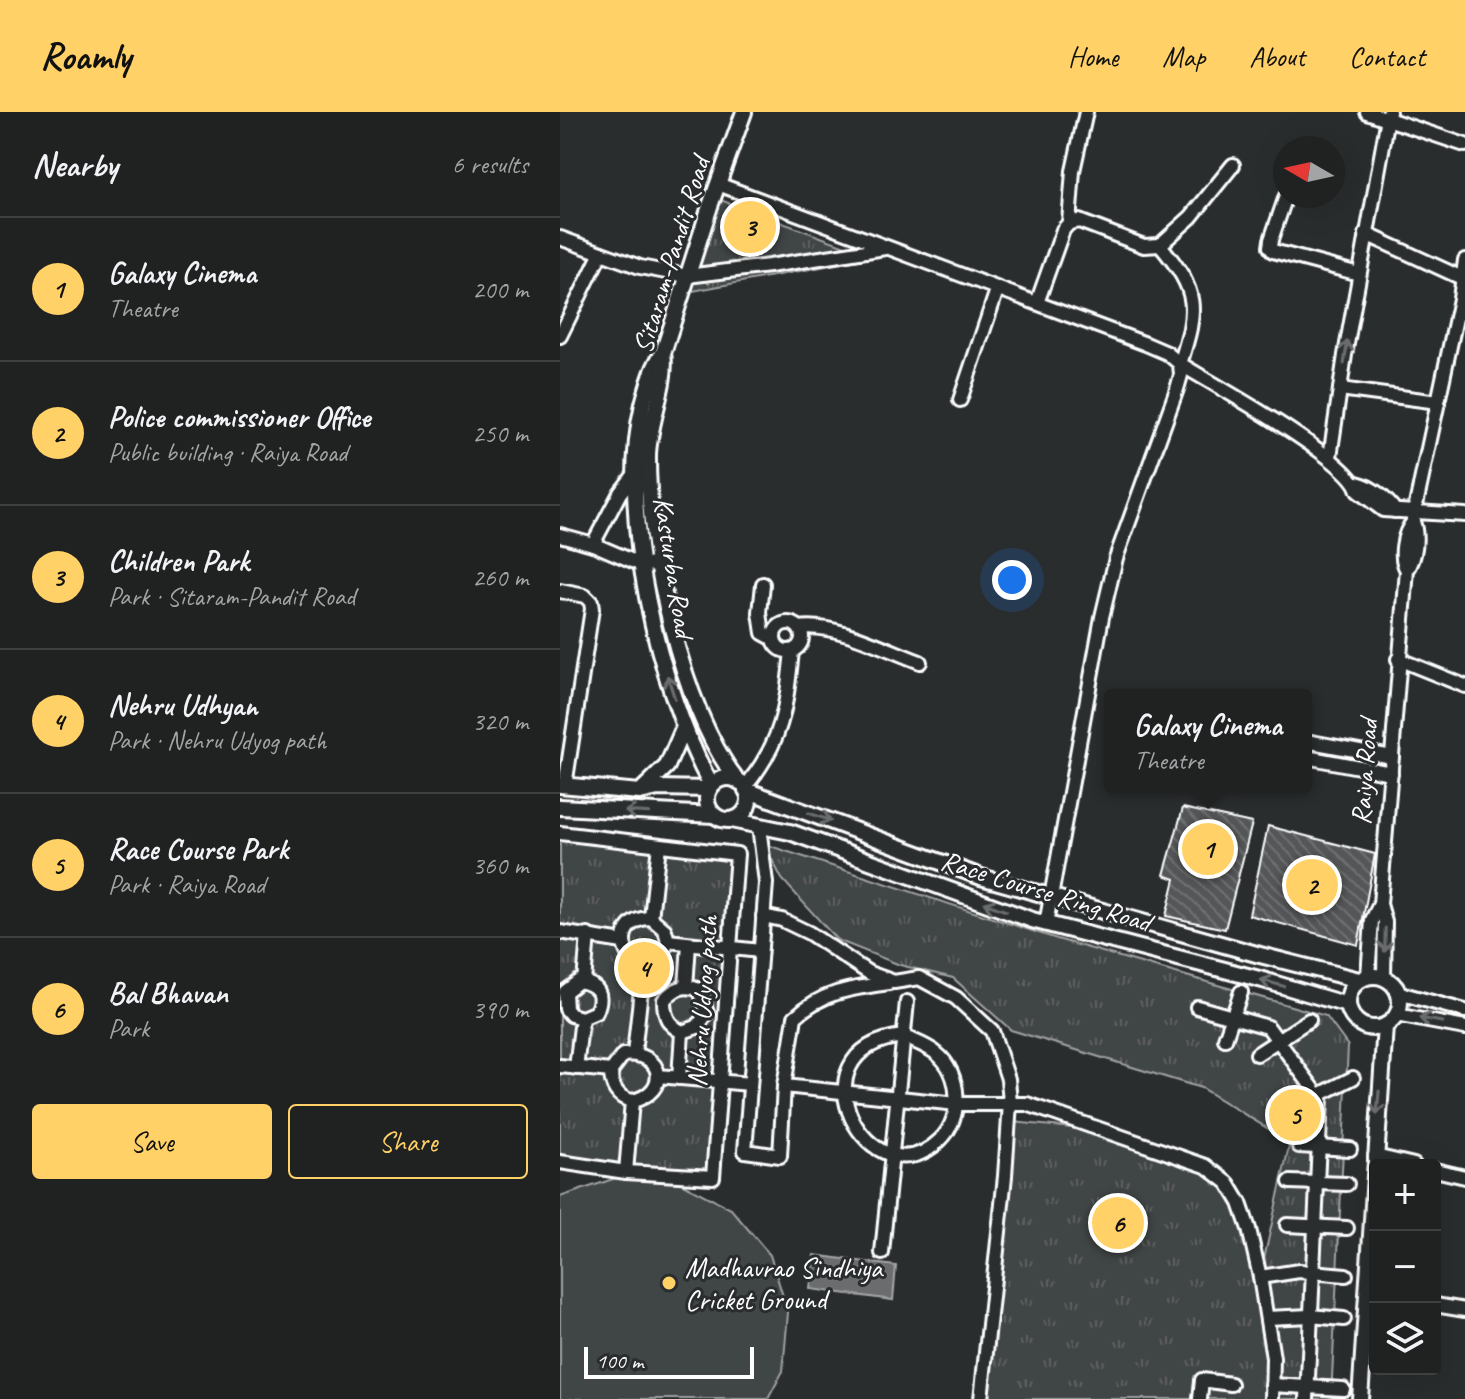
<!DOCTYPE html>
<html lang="en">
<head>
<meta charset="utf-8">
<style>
	:root { --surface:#202222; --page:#282a2a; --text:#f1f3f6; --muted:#a2a4a5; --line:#3d3f40; --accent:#ffd166 }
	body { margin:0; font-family:Caveat,sans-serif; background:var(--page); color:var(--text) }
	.controls { position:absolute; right:24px; bottom:24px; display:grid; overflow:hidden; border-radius:8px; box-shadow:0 8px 32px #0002 }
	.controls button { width:72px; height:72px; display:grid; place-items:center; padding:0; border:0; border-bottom:2px solid var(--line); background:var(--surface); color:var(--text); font:40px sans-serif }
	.compass { position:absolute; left:713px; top:24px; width:72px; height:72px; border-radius:50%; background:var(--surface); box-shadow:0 8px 32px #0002; rotate:279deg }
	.scale { position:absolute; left:24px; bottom:20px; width:170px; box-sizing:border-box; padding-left:8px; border:4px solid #fff; border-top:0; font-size:22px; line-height:28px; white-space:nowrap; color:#fff; -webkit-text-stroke:6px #2a2d2e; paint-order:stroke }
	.you { position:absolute; left:452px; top:468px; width:28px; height:28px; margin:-20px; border:6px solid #fff; border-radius:50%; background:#1a73e8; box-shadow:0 0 0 12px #1a73e833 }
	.badge { display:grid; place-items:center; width:52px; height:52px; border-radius:50%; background:var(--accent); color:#111; font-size:26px; font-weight:700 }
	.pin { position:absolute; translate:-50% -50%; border:4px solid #fff; box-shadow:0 2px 8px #0006 }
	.popup { position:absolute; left:544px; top:577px; width:208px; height:104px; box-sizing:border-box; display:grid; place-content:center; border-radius:8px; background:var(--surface); filter:drop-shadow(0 2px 6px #0005); font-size:26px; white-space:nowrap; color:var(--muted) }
	.popup b { font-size:30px; color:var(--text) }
	.popup::after { content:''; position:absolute; left:50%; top:100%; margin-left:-16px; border:16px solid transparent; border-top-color:var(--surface) }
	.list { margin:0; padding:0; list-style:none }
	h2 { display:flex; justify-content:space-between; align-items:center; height:104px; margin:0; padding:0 32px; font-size:34px }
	h2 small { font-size:26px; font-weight:400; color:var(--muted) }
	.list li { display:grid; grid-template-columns:52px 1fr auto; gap:24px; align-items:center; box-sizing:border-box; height:144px; padding:0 32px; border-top:2px solid var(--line) }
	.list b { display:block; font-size:30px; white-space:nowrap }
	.list p { margin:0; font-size:26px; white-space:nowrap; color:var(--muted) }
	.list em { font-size:26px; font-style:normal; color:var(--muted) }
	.actions { display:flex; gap:16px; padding:24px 32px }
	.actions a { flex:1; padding:18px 0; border:2px solid var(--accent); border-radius:8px; text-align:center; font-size:28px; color:var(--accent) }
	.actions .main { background:var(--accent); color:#111 }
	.icon { flex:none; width:44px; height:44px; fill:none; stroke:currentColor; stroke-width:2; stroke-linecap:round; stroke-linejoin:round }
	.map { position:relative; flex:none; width:905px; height:1287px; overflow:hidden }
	header { display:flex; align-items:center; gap:48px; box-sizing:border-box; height:112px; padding:0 40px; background:var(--accent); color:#111 }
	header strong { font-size:38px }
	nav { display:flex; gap:44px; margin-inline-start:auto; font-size:28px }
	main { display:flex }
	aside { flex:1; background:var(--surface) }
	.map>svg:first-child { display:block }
</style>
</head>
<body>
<header>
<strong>Roamly</strong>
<nav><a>Home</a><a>Map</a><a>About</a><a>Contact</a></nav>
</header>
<main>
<aside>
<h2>Nearby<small>6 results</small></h2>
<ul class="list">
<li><span class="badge">1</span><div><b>Galaxy Cinema</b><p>Theatre</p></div><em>200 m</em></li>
<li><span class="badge">2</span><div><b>Police commissioner Office</b><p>Public building · Raiya Road</p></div><em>250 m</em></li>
<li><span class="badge">3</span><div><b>Children Park</b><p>Park · Sitaram-Pandit Road</p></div><em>260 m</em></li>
<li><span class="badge">4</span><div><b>Nehru Udhyan</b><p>Park · Nehru Udyog path</p></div><em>320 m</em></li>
<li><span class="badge">5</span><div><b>Race Course Park</b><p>Park · Raiya Road</p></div><em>360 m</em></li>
<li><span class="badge">6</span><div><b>Bal Bhavan</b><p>Park</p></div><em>390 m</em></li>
</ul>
<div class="actions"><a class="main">Save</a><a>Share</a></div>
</aside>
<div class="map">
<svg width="905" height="1287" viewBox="0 0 905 1287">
	<defs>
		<pattern id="park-tufts" width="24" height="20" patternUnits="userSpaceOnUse" patternTransform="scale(2)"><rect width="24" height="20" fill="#414445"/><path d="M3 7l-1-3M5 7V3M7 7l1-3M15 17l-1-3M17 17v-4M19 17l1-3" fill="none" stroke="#5e6061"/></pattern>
		<pattern id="building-back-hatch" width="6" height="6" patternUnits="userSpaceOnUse" patternTransform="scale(2)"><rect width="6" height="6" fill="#555758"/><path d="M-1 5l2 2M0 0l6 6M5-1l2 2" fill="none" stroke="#6e7071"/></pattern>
	</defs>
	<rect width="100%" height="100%" fill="#2a2d2e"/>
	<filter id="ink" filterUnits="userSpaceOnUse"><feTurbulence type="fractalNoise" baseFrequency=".0125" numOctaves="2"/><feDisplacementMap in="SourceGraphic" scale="16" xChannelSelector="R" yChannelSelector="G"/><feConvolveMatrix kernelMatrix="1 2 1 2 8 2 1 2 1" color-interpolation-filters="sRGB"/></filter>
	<g filter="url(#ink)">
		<polygon fill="#414445" stroke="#a0a2a2" stroke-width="2" points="59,1065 119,1070 171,1097 210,1143 228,1200 223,1259 208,1287 0,1287 0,1085"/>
		<g fill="url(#park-tufts)" stroke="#a0a2a2" stroke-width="2">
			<polygon points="155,86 315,145 122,181"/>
			<polygon points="0,721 177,742 153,1065 0,1056"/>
			<polygon points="204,732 497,827 766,904 788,934 771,1287 420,1287 443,1009 544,1019 619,1044 668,1071 700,1165 730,1030 641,976 451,918 393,866 340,853 277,828 222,767"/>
		</g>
		<polygon fill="#6a6c6d" stroke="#a6a7a7" stroke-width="2" points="254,1143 336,1154 333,1188 250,1177"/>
		<g fill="url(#building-back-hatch)" stroke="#fff" stroke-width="2">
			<polygon points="623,696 692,711 665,817 606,804 615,767 604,763"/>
			<polygon points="708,714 815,742 798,833 689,803"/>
		</g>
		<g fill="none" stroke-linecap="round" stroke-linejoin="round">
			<defs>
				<g id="minor">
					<polyline points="807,0 905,33"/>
					<polyline points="158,72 586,232 607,241 620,252 621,263 617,277 556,446 542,505 486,812"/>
					<polyline points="726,84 711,128 710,135 713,139 799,162"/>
					<polyline points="509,111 519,109 584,134 600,133 631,105 673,53"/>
					<polyline points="806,122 902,166"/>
					<polyline points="0,126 80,155 127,164 209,154 325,136"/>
					<path d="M600 133C639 180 638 196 620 252 653 272 792 348 798 379L823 398 905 403"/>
					<polyline points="477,191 503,118 509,111 513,59 526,0"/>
					<polyline points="0,224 41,141"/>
					<polyline points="780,277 878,290"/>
					<polyline points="400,288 437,178"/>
					<polyline points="770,345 785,243 829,0"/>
					<path d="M797 371C811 374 827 387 835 399"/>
					<polyline points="853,407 900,187 905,148"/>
					<polyline points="0,423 33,432 60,381 74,363"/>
					<polyline points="33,432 82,453 97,452"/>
					<polyline points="203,472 200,501 203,521 214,527"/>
					<polyline points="0,479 25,484 31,490 32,497 5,674"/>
					<circle cx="228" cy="525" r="14"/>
					<path d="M239 516C274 510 327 538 360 550"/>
					<polyline points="838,547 905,574"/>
					<polyline points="746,629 832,645"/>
					<polyline points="746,645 831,661"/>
					<path d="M185 675C223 629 226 596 232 539"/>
					<path d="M199 714 206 771 185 1039 220 1044 224 974 235 905C263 879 293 876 329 871"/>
					<polyline points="0,721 177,742 153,1065 66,1060 0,1050"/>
					<polyline points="820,792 825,810 824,865"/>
					<polyline points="203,804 222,808 249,821 309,861 334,870 359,866 396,886 432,919 448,967 450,991 445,1064 421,1287"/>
					<polyline points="91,806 99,733"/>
					<polyline points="0,820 63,830"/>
					<polyline points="108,829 200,839"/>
					<path d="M808 864 812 808 820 792 847 458C856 446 858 423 853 410 843 421 839 446 847 458"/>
					<polyline points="24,870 28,823"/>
					<polyline points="126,875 129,832"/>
					<polyline points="839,881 905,899"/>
					<polyline points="637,895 708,915 761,987 747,1287"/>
					<polyline points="836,903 905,916"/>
					<path d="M343 924C355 930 366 933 376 941 402 961 403 1006 380 1028 312 1095 225 938 343 924Z"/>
					<polyline points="665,927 681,880"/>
					<path d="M74 942 84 850 69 844C57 824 68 806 91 806L105 818 108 829C104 841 96 849 84 850"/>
					<polyline points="697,942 749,908"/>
					<polyline points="0,954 51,959"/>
					<path d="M16 956 22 906 11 903 6 897 5 880 19 869C39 873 44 882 36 900L22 906"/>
					<polyline points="98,964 190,972"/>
					<path d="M119 966 122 920 137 915 147 901 140 878C124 872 115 876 104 888 104 904 108 913 122 920"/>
					<polyline points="224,974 397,992 467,992 646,1054 668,1071 680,1091 689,1117 700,1165 713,1246 712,1287"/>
					<polyline points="790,1037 739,1034 737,994 793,966"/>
					<polyline points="815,1044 854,1053"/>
					<polyline points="875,1058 905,1065"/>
					<path d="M66 1060 72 989C57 986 51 974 51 959L63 943C105 938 110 981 72 989"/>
					<polyline points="730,1070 787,1072"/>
					<polyline points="727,1113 787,1116"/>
					<polyline points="322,1141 347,890"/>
					<polyline points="700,1165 739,1159 786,1163"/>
					<polyline points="875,1193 905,1198"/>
					<polyline points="707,1206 750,1204 784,1207"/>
					<polyline points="712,1273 783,1277"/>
					<polyline points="640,1287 642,1268 671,1272"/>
				</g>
				<g id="major">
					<path d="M103 241C92 256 88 274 83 292 57 402 98 575 151 673"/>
					<circle cx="168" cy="687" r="21"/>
					<path d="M178 669C121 598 87 434 88 343 89 309 108 270 103 241L150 94 184 0"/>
					<polyline points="0,673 80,680 98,676 149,677"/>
					<polyline points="83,677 107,654 124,615"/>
					<polyline points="186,678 421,765 700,843 799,868"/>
					<polyline points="0,695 154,703"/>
					<polyline points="171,708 230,720 472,808 703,868 787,893"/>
					<circle cx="814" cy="890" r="26"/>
					<polyline points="800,1287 825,914"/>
				</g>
			</defs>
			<use href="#minor" stroke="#fff" stroke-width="18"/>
			<use href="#major" stroke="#fff" stroke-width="20"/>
			<use href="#minor" stroke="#2a2d2e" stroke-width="12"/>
			<use href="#major" stroke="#2a2d2e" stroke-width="14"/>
		</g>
		<defs><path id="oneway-shaft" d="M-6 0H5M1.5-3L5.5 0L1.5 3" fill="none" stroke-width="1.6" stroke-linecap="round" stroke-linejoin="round" transform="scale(2)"/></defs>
		<g stroke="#6a6c6d">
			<use href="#oneway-shaft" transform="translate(786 240) rotate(-81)"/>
			<use href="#oneway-shaft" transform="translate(111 575) rotate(-108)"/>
			<use href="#oneway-shaft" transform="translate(77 700) rotate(-177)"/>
			<use href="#oneway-shaft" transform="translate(260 705) rotate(19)"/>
			<use href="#oneway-shaft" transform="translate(435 795) rotate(-160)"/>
			<use href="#oneway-shaft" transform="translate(825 828) rotate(91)"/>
			<use href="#oneway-shaft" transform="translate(712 871) rotate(-164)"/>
			<use href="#oneway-shaft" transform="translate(871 908) rotate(-170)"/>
			<use href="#oneway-shaft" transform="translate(818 991) rotate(95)"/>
		</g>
	</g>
	<circle fill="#ffd166" stroke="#2a2d2e" stroke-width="3" cx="109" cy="1171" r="8"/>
	<g text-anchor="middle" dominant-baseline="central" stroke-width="6" stroke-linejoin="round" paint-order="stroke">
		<g font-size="28" fill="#fff" stroke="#2a2d2e">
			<text transform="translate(111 143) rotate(-73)">Sitaram-Pandit Road</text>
			<text transform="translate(114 455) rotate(81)">Kasturba Road</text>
			<text transform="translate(804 660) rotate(-86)">Raiya Road</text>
			<text transform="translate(486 779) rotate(17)">Race Course Ring Road</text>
			<text transform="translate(142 889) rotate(-86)">Nehru Udyog path</text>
		</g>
		<g font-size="28" fill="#fff" stroke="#2a2d2e" text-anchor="start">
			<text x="125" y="1155">Madhavrao Sindhiya<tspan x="125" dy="32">Cricket Ground</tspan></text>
		</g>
	</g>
</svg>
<div class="controls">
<button>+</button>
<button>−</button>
<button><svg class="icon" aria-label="layers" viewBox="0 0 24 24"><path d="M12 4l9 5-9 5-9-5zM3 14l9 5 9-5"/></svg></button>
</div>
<svg class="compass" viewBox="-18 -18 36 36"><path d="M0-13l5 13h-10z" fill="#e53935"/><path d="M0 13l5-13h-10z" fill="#a2a4a5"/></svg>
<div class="scale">100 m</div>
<div class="you"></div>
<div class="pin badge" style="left:648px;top:737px">1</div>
<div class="popup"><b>Galaxy Cinema</b>Theatre</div>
<div class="pin badge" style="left:752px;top:773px">2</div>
<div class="pin badge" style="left:190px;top:115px">3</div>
<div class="pin badge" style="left:84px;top:856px">4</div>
<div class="pin badge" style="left:735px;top:1003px">5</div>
<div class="pin badge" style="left:558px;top:1111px">6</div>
</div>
</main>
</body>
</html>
